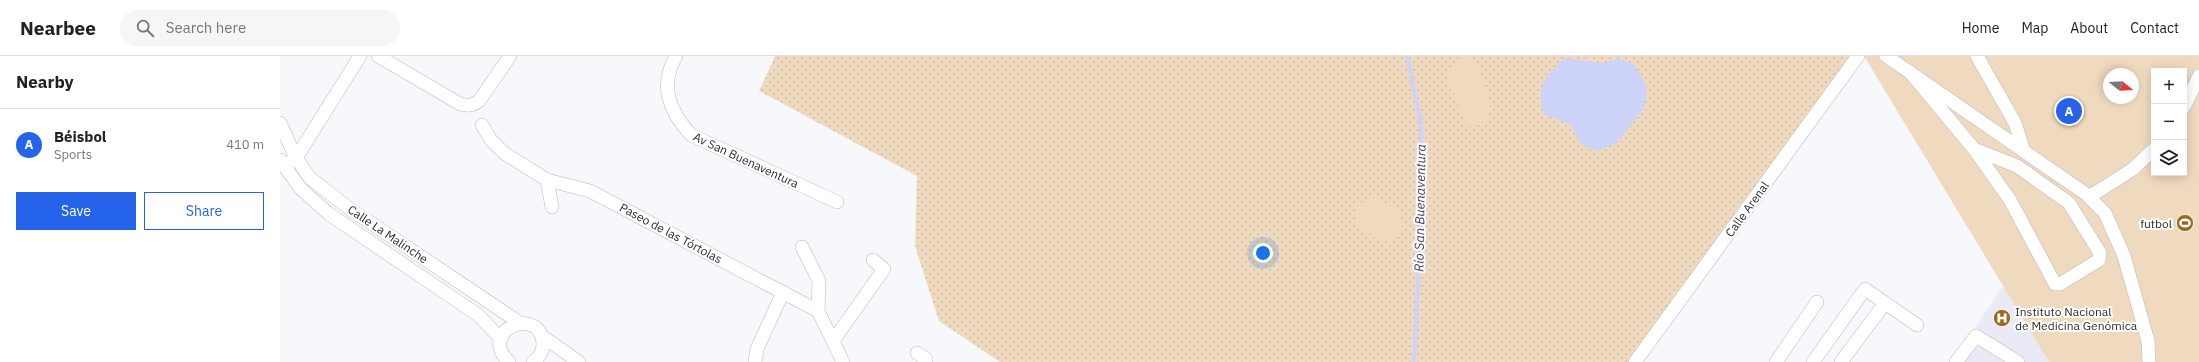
<!DOCTYPE html>
<html lang="en">
<head>
<meta charset="utf-8">
<style>
	:root { --surface:#fff; --page:#f6f6f6; --text:#222; --muted:#767676; --line:#e0e0e0; --accent:#2563eb }
	body { margin:0; font-family:"IBM Plex Sans",sans-serif; background:var(--page); color:var(--text) }
	.controls { position:absolute; right:12px; top:12px; display:grid; overflow:hidden; border-radius:0px; box-shadow:0 2px 10px #0003 }
	.controls button { width:36px; height:36px; display:grid; place-items:center; padding:0; border:0; border-bottom:1px solid var(--line); background:var(--surface); color:var(--text); font:20px sans-serif }
	.compass { position:absolute; left:1823px; top:12px; width:36px; height:36px; border-radius:50%; background:var(--surface); box-shadow:0 2px 10px #0003; rotate:108deg }
	.you { position:absolute; left:983px; top:197px; width:14px; height:14px; margin:-10px; border:3px solid #fff; border-radius:50%; background:#1a73e8; box-shadow:0 0 0 6px #1a73e833 }
	.badge { display:grid; place-items:center; width:26px; height:26px; border-radius:50%; background:var(--accent); color:#fff; font-size:13px; font-weight:700 }
	.pin { position:absolute; translate:-50% -50%; border:2px solid #fff; box-shadow:0 1px 4px #0006 }
	.list { margin:0; padding:0; list-style:none }
	h2 { display:flex; justify-content:space-between; align-items:center; height:52px; margin:0; padding:0 16px; font-size:17px }
	h2 small { font-size:13px; font-weight:400; color:var(--muted) }
	.list li { display:grid; grid-template-columns:26px 1fr auto; gap:12px; align-items:center; box-sizing:border-box; height:72px; padding:0 16px; border-top:1px solid var(--line) }
	.list b { display:block; font-size:15px; white-space:nowrap }
	.list p { margin:0; font-size:13px; white-space:nowrap; color:var(--muted) }
	.list em { font-size:13px; font-style:normal; color:var(--muted) }
	.actions { display:flex; gap:8px; padding:12px 16px }
	.actions a { flex:1; padding:9px 0; border:1px solid var(--accent); border-radius:0px; text-align:center; font-size:14px; color:var(--accent) }
	.actions .main { background:var(--accent); color:#fff }
	.icon { flex:none; width:22px; height:22px; fill:none; stroke:currentColor; stroke-width:2; stroke-linecap:round; stroke-linejoin:round }
	.map { position:relative; flex:none; width:1919px; height:306px; overflow:hidden }
	header { display:flex; align-items:center; gap:24px; box-sizing:border-box; height:56px; padding:0 20px; background:var(--surface); border-bottom:1px solid var(--line) }
	header strong { font-size:19px }
	nav { display:flex; gap:22px; margin-inline-start:auto; font-size:14px }
	.search { width:280px; height:36px; background:var(--page); display:flex; align-items:center; gap:10px; box-sizing:border-box; padding:0 14px; border-radius:22px; color:var(--muted); font-size:15px }
	main { display:flex }
	aside { flex:1; background:var(--surface) }
	.map>svg:first-child { display:block }
</style>
</head>
<body>
<header>
<strong>Nearbee</strong>
<div class="search"><svg class="icon" aria-label="search" viewBox="0 0 24 24"><circle cx="10" cy="10" r="6"/><path d="M15 15l6 6"/></svg>Search here</div>
<nav><a>Home</a><a>Map</a><a>About</a><a>Contact</a></nav>
</header>
<main>
<aside>
<h2>Nearby<small></small></h2>
<ul class="list">
<li><span class="badge">A</span><div><b>Béisbol</b><p>Sports</p></div><em>410 m</em></li>
</ul>
<div class="actions"><a class="main">Save</a><a>Share</a></div>
</aside>
<div class="map">
<svg width="1919" height="306" viewBox="0 0 1919 306">
	<defs>
		<pattern id="grass-dots" width="8" height="8" patternUnits="userSpaceOnUse"><rect width="8" height="8" fill="#f0dabf"/><path d="M2 2h.1M6 6h.1" fill="none" stroke="#cebba4" stroke-width="1.8" stroke-linecap="round"/></pattern>
	</defs>
	<rect width="100%" height="100%" fill="#f7f8fb"/>
	<polygon fill="#e9eaf5" points="1723,230 1769,306 1672,306"/>
	<polygon fill="url(#grass-dots)" points="495,0 1570,0 1348,306 720,306 659,265 635,190 637,120 479,35"/>
	<g fill="#f0dabf" fill-rule="evenodd">
		<path d="M1181 0 1192 3C1199 11 1201 21 1205 31 1211 50 1216 63 1193 71L1185 68 1168 22 1170 12Z"/>
		<path d="M1584 0H1919V306H1769ZM1874 15H1904V117H1874ZM1829 18H1853V42H1829Z"/>
		<path d="M1090 141 1098 142C1101 147 1106 147 1111 150 1126 160 1126 176 1111 186L1096 184 1091 178H1083L1075 166 1076 151Z"/>
	</g>
	<path fill="#cdd2f9" d="M1285 2 1322 7 1338 3 1353 7 1367 31 1365 50 1337 87 1317 95 1302 89 1291 69 1263 58C1257 27 1263 23 1285 2Z"/>
	<g fill="none" stroke-linecap="round" stroke-linejoin="round">
		<polyline stroke="#cdd2f9" stroke-width="4" points="1127,0 1141,68 1141,168 1134,306"/>
		<defs>
			<g id="minor">
				<path d="M98 0 180 48C188 50 192 50 199 45L230 0"/>
				<path d="M396 0C379 30 389 55 411 79L557 146"/>
				<polyline points="1606,0 1806,138 1825,157 1844,200 1868,285 1869,306"/>
				<polyline points="1697,0 1735,67 1744,95"/>
				<polyline points="1630,16 1694,93 1730,144 1775,228 1780,228 1819,204 1820,197 1789,147 1737,110 1694,93"/>
				<polyline points="1904,51 1919,20"/>
				<polyline points="0,67 16,102 30,122 70,153 240,267"/>
				<polyline points="202,69 211,84 224,97 267,124 310,135 538,255 563,306"/>
				<polyline points="0,104 21,133 49,158 198,259 221,283"/>
				<polyline points="10,106 16,102 80,0"/>
				<polyline points="267,124 272,151"/>
				<polyline points="1809,141 1853,113 1874,93"/>
				<polyline points="522,191 539,225 538,255"/>
				<polyline points="262,280 299,306"/>
				<polyline points="553,285 604,213 593,204"/>
				<polyline points="637,297 646,303 644,306"/>
				<path d="M229 306C196 274 261 248 263 288 263 295 259 302 253 306"/>
				<polyline points="475,306 477,293 503,236"/>
				<polyline points="1355,306 1578,0"/>
				<polyline points="1496,306 1537,246"/>
				<polyline points="1533,306 1585,233 1637,269"/>
				<polyline points="1561,306 1605,247"/>
				<polyline points="1676,306 1696,280 1738,306"/>
			</g>
		</defs>
		<use href="#minor" stroke="#b9b9bc" stroke-width="14"/>
		<use href="#minor" stroke="#fff" stroke-width="13"/>
	</g>
	<defs>
		<symbol id="stadium-disc" viewBox="-11 -11 22 22"><circle r="9.5" fill="#9c6a1f" stroke="#fff"/><path d="M0-5a6.5 5 0 1 0 0 10a6.5 5 0 1 0 0-10ZM-3.5-1.8h7v3.6h-7Z" fill="#fff"/></symbol>
		<symbol id="hospital-disc" viewBox="-11 -11 22 22"><circle r="9.5" fill="#9c6a1f" stroke="#fff"/><path d="M-5-5h3v3.5h4V-5h3V5h-3V1.5h-4V5h-3Z" fill="#fff"/></symbol>
	</defs>
	<g fill-rule="evenodd">
		<use href="#stadium-disc" x="1895" y="157" width="20" height="20"/>
		<use href="#hospital-disc" x="1712" y="252" width="20" height="20"/>
	</g>
	<g text-anchor="middle" dominant-baseline="central" stroke-width="4" stroke-linejoin="round" paint-order="stroke">
		<g font-size="12" fill="#2a2a2b" stroke="#fff">
			<text transform="translate(466 104) rotate(25)">Av San Buenaventura</text>
			<text transform="translate(1467 153) rotate(-54)">Calle Arenal</text>
			<text transform="translate(391 177) rotate(28)">Paseo de las Tórtolas</text>
			<text transform="translate(108 178) rotate(34)">Calle La Malinche</text>
		</g>
		<g font-size="12" fill="#2a2a2b" stroke="#fff" text-anchor="end">
			<text x="1892" y="167">futbol</text>
			<text x="1735" y="255" text-anchor="start">Instituto Nacional<tspan x="1735" dy="14">de Medicina Genómica</tspan></text>
		</g>
		<g font-size="13" font-style="italic" fill="#3a3c6e" stroke="#fff">
			<text transform="translate(1140 152) rotate(-89)">Río San Buenaventura</text>
		</g>
	</g>
</svg>
<div class="controls">
<button>+</button>
<button>−</button>
<button><svg class="icon" aria-label="layers" viewBox="0 0 24 24"><path d="M12 4l9 5-9 5-9-5zM3 14l9 5 9-5"/></svg></button>
</div>
<svg class="compass" viewBox="-18 -18 36 36"><path d="M0-13l5 13h-10z" fill="#e53935"/><path d="M0 13l5-13h-10z" fill="#767676"/></svg>
<div class="you"></div>
<div class="pin badge" style="left:1789px;top:55px">A</div>
</div>
</main>
</body>
</html>
